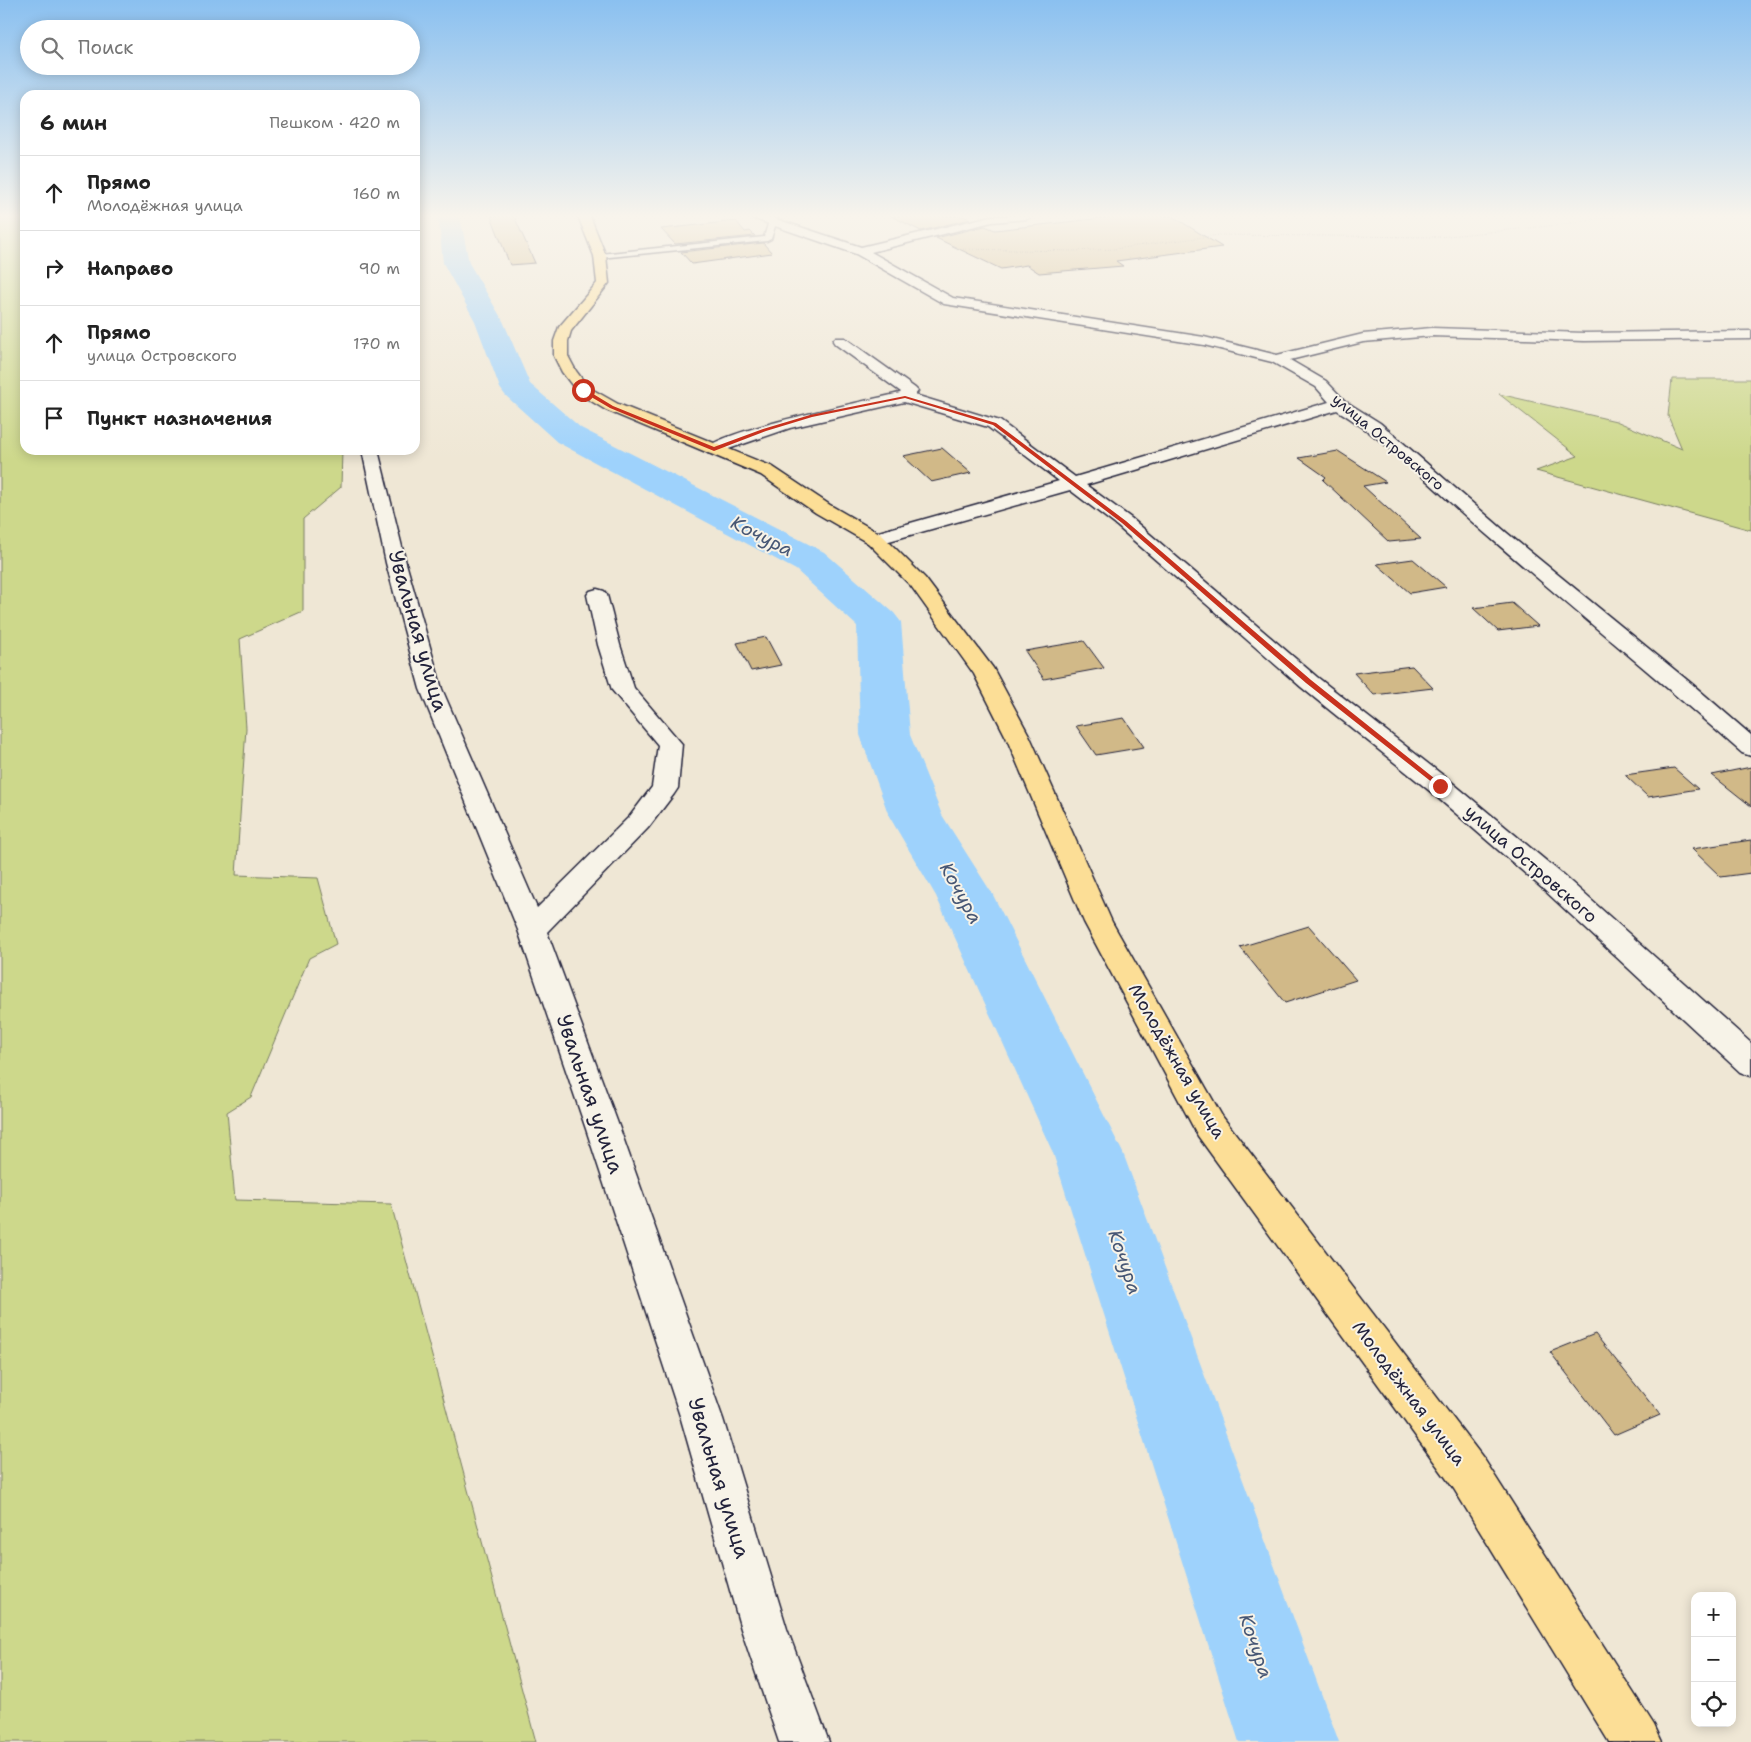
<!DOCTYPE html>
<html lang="ru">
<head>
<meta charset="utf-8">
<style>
	:root { --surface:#fff; --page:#f6f6f6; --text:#222; --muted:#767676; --line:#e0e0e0 }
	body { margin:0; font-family:"Shantell Sans",sans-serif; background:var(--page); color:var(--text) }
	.controls { position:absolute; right:15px; bottom:15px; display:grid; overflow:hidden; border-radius:10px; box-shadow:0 2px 12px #0003 }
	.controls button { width:45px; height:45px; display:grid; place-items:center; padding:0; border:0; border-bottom:1px solid var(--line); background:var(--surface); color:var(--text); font:25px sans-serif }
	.stop { position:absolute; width:15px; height:15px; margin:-11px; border:4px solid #c8321e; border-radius:50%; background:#fff }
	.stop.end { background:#c8321e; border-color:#fff; box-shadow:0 1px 5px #0008 }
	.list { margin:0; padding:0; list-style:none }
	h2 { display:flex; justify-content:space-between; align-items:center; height:65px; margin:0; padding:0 20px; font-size:21px }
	h2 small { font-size:16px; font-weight:400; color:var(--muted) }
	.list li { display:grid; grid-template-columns:32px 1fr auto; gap:15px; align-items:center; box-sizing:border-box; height:75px; padding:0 20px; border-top:1px solid var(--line) }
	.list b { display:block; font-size:19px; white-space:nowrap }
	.list p { margin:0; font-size:16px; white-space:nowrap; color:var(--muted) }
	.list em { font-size:16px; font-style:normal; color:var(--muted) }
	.icon { flex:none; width:28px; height:28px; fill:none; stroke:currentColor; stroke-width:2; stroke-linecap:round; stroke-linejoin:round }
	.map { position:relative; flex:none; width:1751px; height:1742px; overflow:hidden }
	.search { position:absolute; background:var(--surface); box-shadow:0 2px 12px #0003; left:20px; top:20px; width:400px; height:55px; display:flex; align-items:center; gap:12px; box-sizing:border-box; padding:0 18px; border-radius:28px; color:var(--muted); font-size:19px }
	.panel { position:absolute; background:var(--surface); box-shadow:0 2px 12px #0003; left:20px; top:90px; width:400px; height:365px; border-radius:15px }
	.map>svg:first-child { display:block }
</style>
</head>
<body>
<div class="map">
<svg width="1751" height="1742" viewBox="0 0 1751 1742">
	<rect width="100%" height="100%" fill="#efe7d5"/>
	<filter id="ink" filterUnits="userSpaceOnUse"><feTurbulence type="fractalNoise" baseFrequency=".02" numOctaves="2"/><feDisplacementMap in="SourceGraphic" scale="10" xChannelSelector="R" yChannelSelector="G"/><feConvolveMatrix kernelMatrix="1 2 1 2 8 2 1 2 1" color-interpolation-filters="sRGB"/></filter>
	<g filter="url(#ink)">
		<g fill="#cdd88b" stroke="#787d63">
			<polygon points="0,216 25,216 25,450 342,450 341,487 303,519 303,611 240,639 246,728 236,875 318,878 336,944 309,958 251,1097 227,1112 235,1200 391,1204 536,1742 0,1742"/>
			<polygon points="1672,379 1751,379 1751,530 1536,471 1578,456 1499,394 1616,421 1682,449 1668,416"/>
		</g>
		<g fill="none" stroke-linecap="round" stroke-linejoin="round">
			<polygon fill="#9ed2fc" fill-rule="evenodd" points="434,216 458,216 461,221 469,263 503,321 530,384 581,428 824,552 894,613 901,622 910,735 942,815 993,895 1123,1153 1339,1742 1239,1742 1053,1153 936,896 889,816 860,735 857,626 796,570 557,442 505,395 500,388 475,321 443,263 439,223"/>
		</g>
		<g fill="#d1b988" stroke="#22223b">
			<polygon points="491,216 514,216 535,263 510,265"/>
			<polygon points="891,216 963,216 970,219 921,231"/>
			<polygon points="1121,216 1172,216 1222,247 1116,261 1123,266 1039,273 1027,265 1001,269 936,238 985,226 995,230"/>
			<polygon points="736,221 745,232 750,231 755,236 675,244 661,229"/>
			<polygon points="763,243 772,253 692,264 681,252"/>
			<polygon points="942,448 971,473 931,482 903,456"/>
			<polygon points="1338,451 1386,482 1363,486 1421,539 1389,542 1323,480 1326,477 1299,458"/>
			<polygon points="1413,559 1446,587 1410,593 1377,564"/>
			<polygon points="1512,603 1538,626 1498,631 1473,608"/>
			<polygon points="766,637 781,665 751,671 737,643"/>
			<polygon points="1084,641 1104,668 1044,679 1025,651"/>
			<polygon points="1412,666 1433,688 1374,695 1354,673"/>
			<polygon points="1124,718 1144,747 1096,755 1076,726"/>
			<polygon points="1751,767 1751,806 1712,775"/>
			<polygon points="1674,768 1698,789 1648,797 1625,775"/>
			<polygon points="1751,840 1751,873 1721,877 1692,849"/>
			<polygon points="1309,926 1356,980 1285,1003 1240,947"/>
			<polygon points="1595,1334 1660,1415 1614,1435 1550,1352"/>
		</g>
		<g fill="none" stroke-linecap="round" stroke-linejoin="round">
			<defs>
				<polygon id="lane" points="769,221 776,223 771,239 767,241 600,258 596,256 600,254 764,237"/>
				<g id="street">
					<path d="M750 216H767L861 247 991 216H1033L1027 219 992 222 871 252 953 298 1204 337 1277 355 1363 334 1432 328 1584 333 1751 331V339L1584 341 1432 336 1363 342 1290 360 1326 381 1345 401 1380 423 1507 533 1692 684 1751 735V756L1742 753C1661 681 1576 612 1494 541 1442 497 1395 446 1337 410L1086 485 1131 518 1317 677 1449 780 1562 874 1751 1043V1076L1740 1072 1542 888 1431 792 1301 687 1117 526 1070 490 882 543 875 545 868 543 865 539 868 535 1059 481 988 427 904 402 790 428 714 454 708 453 706 449C718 431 870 400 900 393L901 392 835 344 833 341 835 338H845L915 388 918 391 915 395 1000 421 1075 477 1329 402 1316 387 1272 362 1204 345 944 304 856 254 752 218Z"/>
					<polygon points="362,450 378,450 406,563 442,689 537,908 630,816 652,787 658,745 612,690 598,645 587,595 590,591 597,589 604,591 607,595 620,645 634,688 682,744 678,788 674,794 648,828 547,932 620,1129 723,1419 787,1629 829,1742 779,1742 741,1629 681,1419 586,1129 518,930 420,689 386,563"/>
				</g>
				<polygon id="primary" points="578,216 590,216 606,256 609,283 571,331 568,341 568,356 576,371 588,387 618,404 773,467 830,505 882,535 925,578 993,668 1030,737 1112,922 1222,1116 1484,1459 1654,1725 1662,1742 1609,1742 1454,1489 1198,1136 1084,922 1006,737 974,674 911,586 868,543 816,513 761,475 606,410 578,393 562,372 554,356 554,341 559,327 597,283 594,256"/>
			</defs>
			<use href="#lane" stroke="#22223b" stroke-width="3"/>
			<use href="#street" stroke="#22223b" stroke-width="3"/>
			<use href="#primary" stroke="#22223b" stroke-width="3"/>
			<polyline stroke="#22223b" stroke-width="1" stroke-dasharray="0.5 2" stroke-linecap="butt" points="958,249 1075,251 1114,249 1219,235 1438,237 1549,226 1618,216"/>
			<use href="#lane" fill="#f7f3e8" fill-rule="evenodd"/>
			<use href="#street" fill="#f7f3e8" fill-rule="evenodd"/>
			<use href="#primary" fill="#fcde96" fill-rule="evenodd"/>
		</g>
	</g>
	<linearGradient id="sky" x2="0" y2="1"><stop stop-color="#8ac0f0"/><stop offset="0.47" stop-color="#f8f4ec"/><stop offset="1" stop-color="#f8f4ec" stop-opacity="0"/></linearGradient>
	<rect width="1751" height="460" fill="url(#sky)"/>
	<polygon fill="#c8321e" points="581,389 585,389 613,406 714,447 763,429 810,415 905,396 996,423 1126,521 1311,680 1444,786 1438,787 1306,683 1122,523 993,425 905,398 812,417 766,431 714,451 610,408 581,391"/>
	<g text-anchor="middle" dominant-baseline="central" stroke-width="4" stroke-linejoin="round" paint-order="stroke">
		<g font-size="15" fill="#22223b" stroke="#f7f3e8">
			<text transform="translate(1388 442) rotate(40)">улица Островского</text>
		</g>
		<g font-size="18" fill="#22223b" stroke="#f7f3e8">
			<text transform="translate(1531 864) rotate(41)">улица Островского</text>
			<text transform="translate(1177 1061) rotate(60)">Молодёжная улица</text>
			<text transform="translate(1409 1393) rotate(53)">Молодёжная улица</text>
		</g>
		<g font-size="19" font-style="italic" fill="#475775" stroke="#f7f3e8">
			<text transform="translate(762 536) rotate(27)">Кочура</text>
			<text transform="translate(961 893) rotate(61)">Кочура</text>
			<text transform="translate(1125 1262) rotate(71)">Кочура</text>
			<text transform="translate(1256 1646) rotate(71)">Кочура</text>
		</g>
		<g font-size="21" fill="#22223b" stroke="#f7f3e8">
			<text transform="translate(418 631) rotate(74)">Увальная улица</text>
			<text transform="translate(590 1094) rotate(71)">Увальная улица</text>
			<text transform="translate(719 1478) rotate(73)">Увальная улица</text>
		</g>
	</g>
</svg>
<div class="controls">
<button>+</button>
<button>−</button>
<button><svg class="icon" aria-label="locate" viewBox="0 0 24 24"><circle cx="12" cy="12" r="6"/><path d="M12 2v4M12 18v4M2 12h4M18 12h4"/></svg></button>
</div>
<div class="stop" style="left:583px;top:390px"></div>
<div class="stop end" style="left:1440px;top:786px"></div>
<div class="search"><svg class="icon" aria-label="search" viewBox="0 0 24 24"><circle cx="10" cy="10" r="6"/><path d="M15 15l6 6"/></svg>Поиск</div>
<section class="panel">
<h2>6 мин<small>Пешком · 420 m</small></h2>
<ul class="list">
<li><svg class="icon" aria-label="ahead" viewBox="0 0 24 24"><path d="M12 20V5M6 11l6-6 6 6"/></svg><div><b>Прямо</b><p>Молодёжная улица</p></div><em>160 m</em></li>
<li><svg class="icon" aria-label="right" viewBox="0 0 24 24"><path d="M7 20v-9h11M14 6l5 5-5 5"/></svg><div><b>Направо</b></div><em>90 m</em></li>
<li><svg class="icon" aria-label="ahead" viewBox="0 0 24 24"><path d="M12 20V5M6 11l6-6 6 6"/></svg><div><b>Прямо</b><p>улица Островского</p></div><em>170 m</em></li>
<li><svg class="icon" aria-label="arrive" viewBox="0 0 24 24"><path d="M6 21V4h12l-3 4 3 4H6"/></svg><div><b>Пункт назначения</b></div></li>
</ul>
</section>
</div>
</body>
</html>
